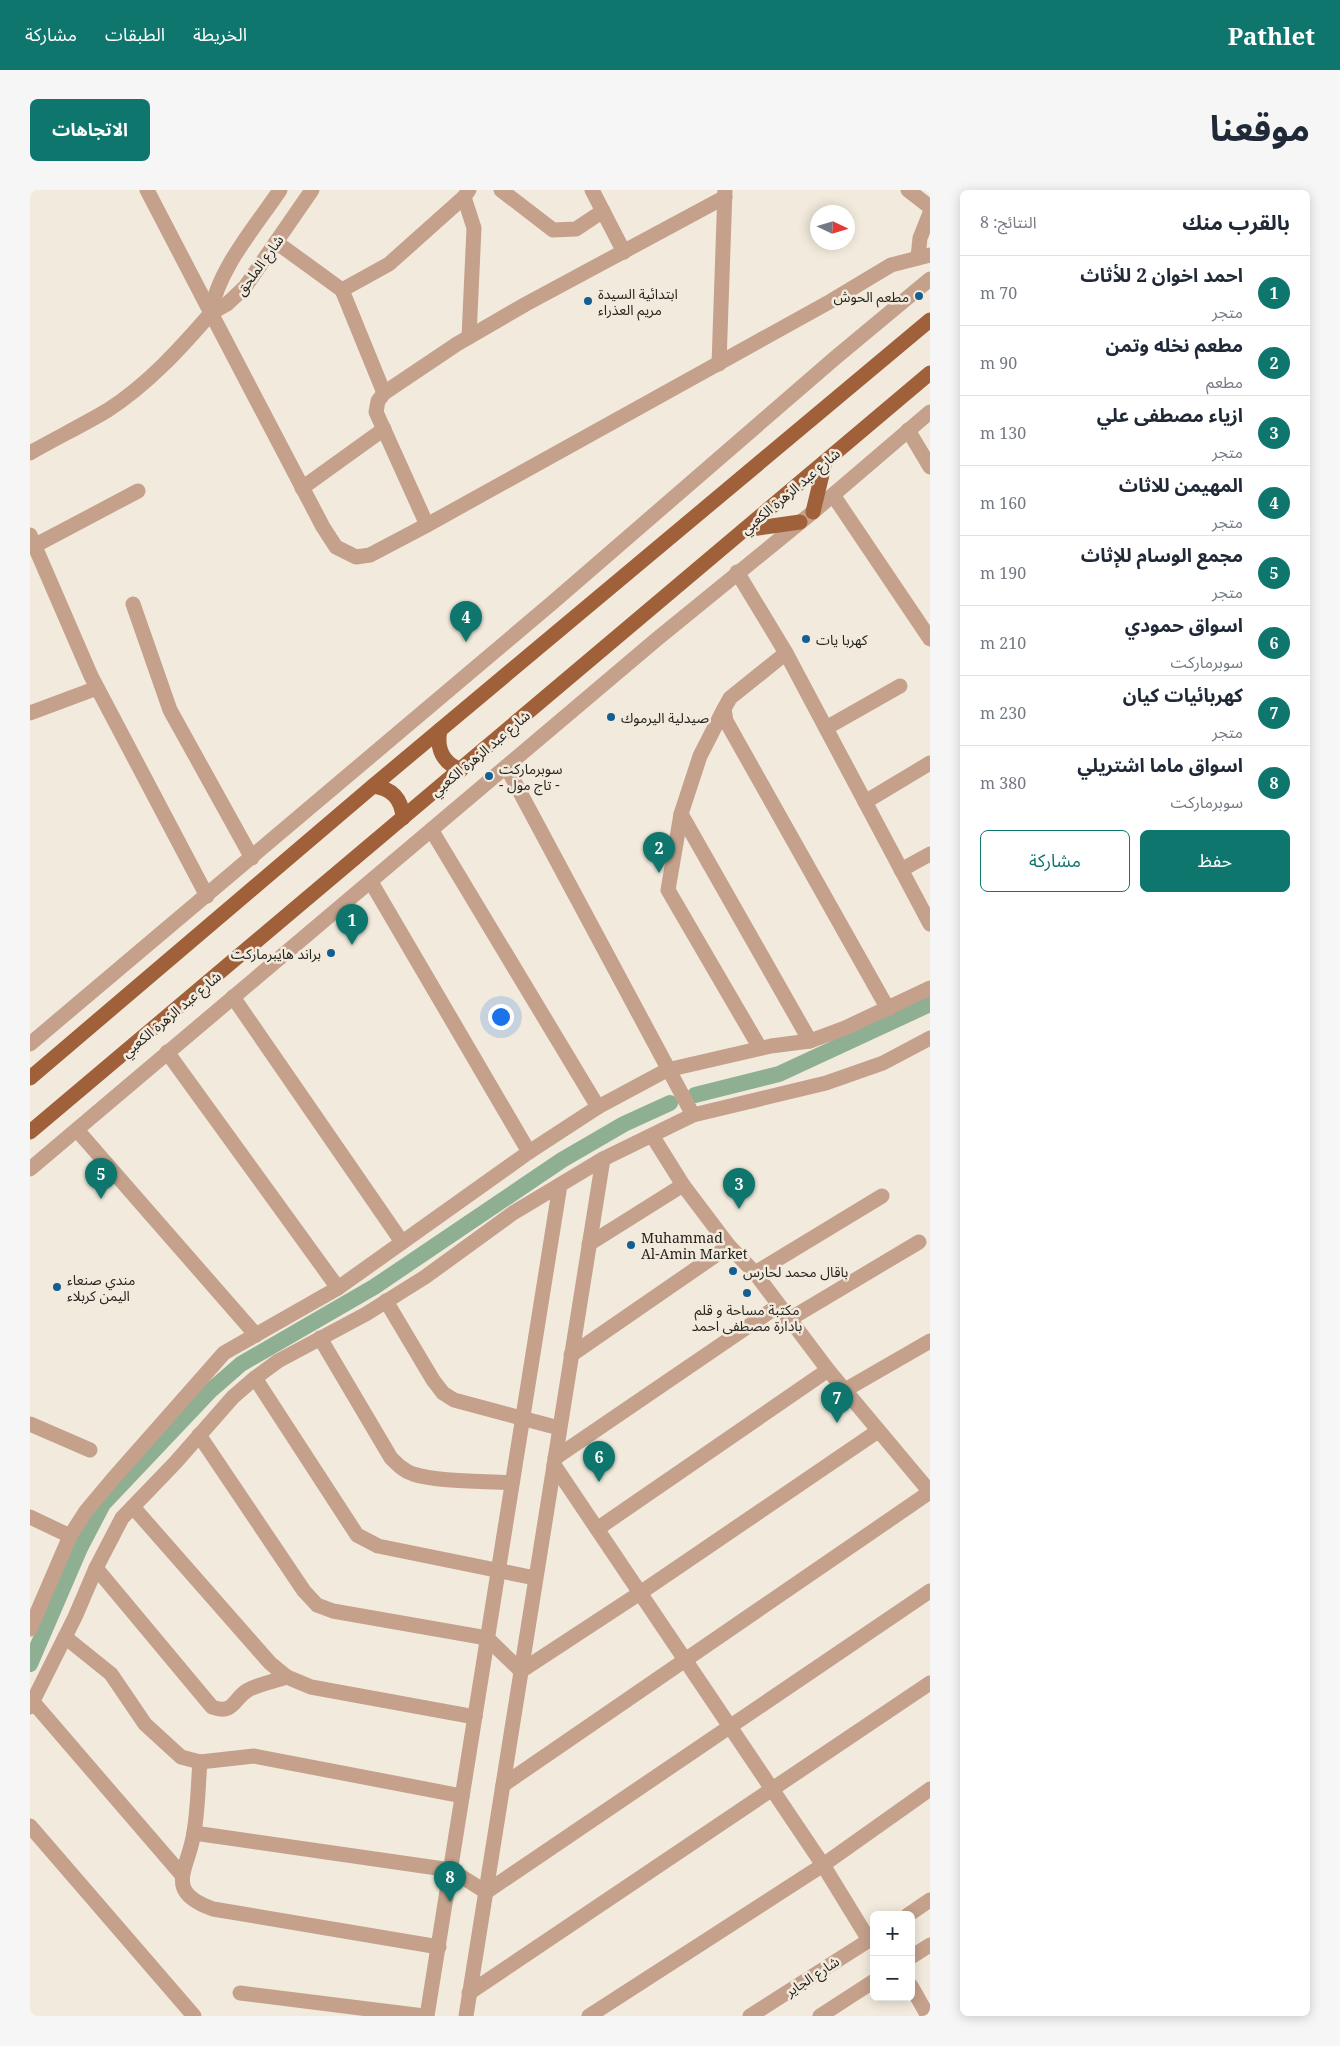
<!DOCTYPE html>
<html lang="ar">
<head>
<meta charset="utf-8">
<style>
	:root { --surface:#fff; --page:#f6f6f7; --text:#1f2937; --muted:#747a83; --line:#e0e1e3; --accent:#0f766e }
	body { margin:0; font-family:"Noto Serif","Noto Sans Arabic",serif; background:var(--page); color:var(--text); direction:rtl }
	.controls { position:absolute; right:15px; bottom:15px; display:grid; overflow:hidden; border-radius:8px; box-shadow:0 2px 12px #0003 }
	.controls button { width:45px; height:45px; display:grid; place-items:center; padding:0; border:0; border-bottom:1px solid var(--line); background:var(--surface); color:var(--text); font:25px sans-serif }
	.compass { position:absolute; left:780px; top:15px; width:45px; height:45px; border-radius:50%; background:var(--surface); box-shadow:0 2px 12px #0003; rotate:94deg }
	.you { position:absolute; left:470px; top:826px; width:18px; height:18px; margin:-12px; border:4px solid #fff; border-radius:50%; background:#1a73e8; box-shadow:0 0 0 8px #1a73e833 }
	.badge { display:grid; place-items:center; width:32px; height:32px; border-radius:50%; background:var(--accent); color:#fff; font-size:16px; font-weight:700 }
	.pin { position:absolute; translate:-50% -41px; filter:drop-shadow(0 1px 2px #0008) }
	.pin::after { content:''; position:absolute; top:26px; width:18px; height:15px; background:inherit; clip-path:polygon(0 0,100% 0,50% 100%) }
	.list { margin:0; padding:0; list-style:none }
	h2 { display:flex; justify-content:space-between; align-items:center; height:65px; margin:0; padding:0 20px; font-size:21px }
	h2 small { font-size:16px; font-weight:400; color:var(--muted) }
	.list li { display:grid; grid-template-columns:32px 1fr auto; gap:15px; align-items:center; box-sizing:border-box; height:70px; padding:0 20px; border-top:1px solid var(--line) }
	.list b { display:block; font-size:19px; white-space:nowrap }
	.list p { margin:0; font-size:16px; white-space:nowrap; color:var(--muted) }
	.list em { font-size:16px; font-style:normal; color:var(--muted) }
	.actions { display:flex; gap:10px; padding:15px 20px }
	.actions a { flex:1; padding:11px 0; border:1px solid var(--accent); border-radius:8px; text-align:center; font-size:18px; color:var(--accent) }
	.actions .main { background:var(--accent); color:#fff }
	.map { position:relative; flex:none; width:900px; height:1826px; overflow:hidden; direction:ltr; border-radius:8px }
	header { display:flex; align-items:center; gap:30px; box-sizing:border-box; height:70px; padding:0 25px; background:var(--accent); color:#fff }
	header strong { font-size:24px }
	nav { display:flex; gap:28px; margin-inline-start:auto; font-size:18px }
	.intro { display:flex; align-items:center; justify-content:space-between; box-sizing:border-box; height:120px; padding:0 30px }
	h1 { margin:0; font-size:35px }
	.button { padding:12px 22px; border-radius:8px; background:var(--accent); color:#fff; font-size:18px; font-weight:700 }
	main { display:flex; gap:30px; padding:0 30px }
	aside { flex:1; background:var(--surface); border-radius:8px; box-shadow:0 2px 12px #0003 }
	.map>svg:first-child { display:block }
</style>
</head>
<body>
<header>
<strong>Pathlet</strong>
<nav><a>الخريطة</a><a>الطبقات</a><a>مشاركة</a></nav>
</header>
<div class="intro"><h1>موقعنا</h1><a class="button">الاتجاهات</a></div>
<main>
<aside>
<h2>بالقرب منك<small>النتائج: 8</small></h2>
<ul class="list">
<li><span class="badge">1</span><div><b>احمد اخوان 2 للأثاث</b><p>متجر</p></div><em>70 m</em></li>
<li><span class="badge">2</span><div><b>مطعم نخله وتمن</b><p>مطعم</p></div><em>90 m</em></li>
<li><span class="badge">3</span><div><b>ازياء مصطفى علي</b><p>متجر</p></div><em>130 m</em></li>
<li><span class="badge">4</span><div><b>المهيمن للاثاث</b><p>متجر</p></div><em>160 m</em></li>
<li><span class="badge">5</span><div><b>مجمع الوسام للإثاث</b><p>متجر</p></div><em>190 m</em></li>
<li><span class="badge">6</span><div><b>اسواق حمودي</b><p>سوبرماركت</p></div><em>210 m</em></li>
<li><span class="badge">7</span><div><b>كهربائيات كيان</b><p>متجر</p></div><em>230 m</em></li>
<li><span class="badge">8</span><div><b>اسواق ماما اشتريلي</b><p>سوبرماركت</p></div><em>380 m</em></li>
</ul>
<div class="actions"><a class="main">حفظ</a><a>مشاركة</a></div>
</aside>
<div class="map">
<svg width="900" height="1826" viewBox="0 0 900 1826">
	<rect width="100%" height="100%" fill="#f2ebdd"/>
	<g fill="none" stroke-linecap="round" stroke-linejoin="round">
		<g stroke="#8eaf91" stroke-width="16">
			<polyline points="665,905 749,884 900,814"/>
			<polyline points="0,1474 50,1358 73,1314 180,1201 211,1174 344,1097 532,970 594,934 640,913"/>
		</g>
		<g stroke="#c5a18c" stroke-width="15">
			<polyline points="471,0 523,40 546,39 573,21"/>
			<polyline points="562,0 594,62"/>
			<polyline points="878,0 900,17"/>
			<polyline points="434,7 444,38 439,147"/>
			<polyline points="246,52 312,100 354,203"/>
			<polyline points="888,67 890,48 900,23"/>
			<polyline points="312,100 359,74 434,7 439,0"/>
			<polyline points="689,174 695,0"/>
			<polyline points="878,240 900,277"/>
			<path d="M0 263C26 248 53 235 78 220 118 194 150 159 181 123L293 337 306 357 326 367 340 365 397 335 801 111 861 75 900 65"/>
			<polyline points="272,298 354,239"/>
			<polyline points="803,305 900,449"/>
			<polyline points="397,335 346,222 348,211 354,203 427,154 496,114 695,7"/>
			<polyline points="0,345 61,486 177,706"/>
			<polyline points="4,356 108,301"/>
			<polyline points="707,382 756,463 900,734"/>
			<polyline points="103,414 140,520 222,668"/>
			<polyline points="756,463 700,508 694,519 696,531 858,819"/>
			<polyline points="694,519 670,566 651,624 638,700 730,858"/>
			<polyline points="0,523 67,498"/>
			<polyline points="796,538 870,496"/>
			<polyline points="477,578 663,925"/>
			<polyline points="835,612 900,573"/>
			<polyline points="651,624 780,851"/>
			<polyline points="402,641 568,917"/>
			<polyline points="871,680 900,664"/>
			<polyline points="341,692 499,962"/>
			<polyline points="203,807 372,1052"/>
			<polyline points="137,862 308,1098"/>
			<polyline points="47,940 226,1145"/>
			<polyline points="559,1054 653,995"/>
			<polyline points="725,1083 852,1006"/>
			<polyline points="356,1111 403,1190 413,1203 424,1210 529,1238"/>
			<polyline points="758,1130 889,1052"/>
			<path d="M290 1148 361 1268C368 1275 374 1281 383 1284 409 1292 454 1291 482 1293"/>
			<polyline points="541,1165 699,1056"/>
			<polyline points="225,1188 327,1345 348,1356 505,1388"/>
			<polyline points="815,1200 900,1151"/>
			<polyline points="0,1234 60,1260"/>
			<polyline points="169,1245 274,1401 287,1415 303,1421 457,1448 491,1481 610,1403 848,1241"/>
			<polyline points="525,1268 748,1116"/>
			<polyline points="524,1275 793,1675 839,1750"/>
			<polyline points="103,1317 240,1473 257,1487 281,1497 445,1527"/>
			<polyline points="0,1327 40,1346"/>
			<polyline points="567,1339 798,1180"/>
			<path d="M66 1378 182 1517C204 1525 203 1509 218 1500 229 1494 245 1491 257 1487"/>
			<polyline points="0,1439 40,1346 56,1321 82,1290 194,1163 308,1098 499,962 568,917 637,880 741,856 780,851 815,838 900,798"/>
			<polyline points="35,1447 81,1484 115,1534 151,1567 170,1572 224,1566 432,1606"/>
			<polyline points="3,1512 152,1685"/>
			<path d="M170 1572C168 1595 168 1619 164 1642 159 1679 132 1701 183 1719L409 1757"/>
			<polyline points="473,1595 900,1302 798,1180 725,1083 699,1056 653,995 623,947"/>
			<polyline points="0,1636 164,1826"/>
			<polyline points="164,1643 421,1680 456,1702 900,1401"/>
			<polyline points="881,1796 898,1826"/>
			<polyline points="210,1803 394,1826"/>
			<polyline points="439,1803 900,1493"/>
			<polyline points="397,1826 530,995"/>
			<polyline points="436,1826 573,969"/>
			<polyline points="559,1826 793,1675 900,1599"/>
		</g>
		<g stroke="#c5a18c" stroke-width="15">
			<polyline points="117,0 181,123"/>
			<polyline points="181,123 197,114 215,97 282,0"/>
			<path d="M181 123C187 80 226 36 250 0"/>
			<polyline points="0,854 522,413 805,168 900,89"/>
			<polyline points="0,979 627,449 783,322 900,222"/>
			<polyline points="0,1517 45,1427 66,1378 92,1328 145,1273 203,1207 225,1188 248,1171 336,1124 395,1087 483,1023 573,969 663,925 796,893 853,873 900,848"/>
			<polyline points="878,1725 900,1710"/>
			<polyline points="881,1767 900,1755"/>
			<polyline points="720,1826 844,1747"/>
			<polyline points="790,1826 844,1791"/>
		</g>
		<g stroke="#a06039" stroke-width="15">
			<polyline points="783,322 795,272"/>
			<polyline points="714,340 770,332"/>
			<path d="M410 540C406 559 413 573 431 580"/>
			<path d="M343 596C362 598 372 609 373 628"/>
			<polyline points="0,888 343,596 900,130"/>
			<polyline points="0,942 900,183"/>
		</g>
	</g>
	<g fill="#145e92" stroke="#f2ebdd" stroke-width="2">
		<circle cx="889" cy="106" r="5"/>
		<circle cx="558" cy="111" r="5"/>
		<circle cx="776" cy="449" r="5"/>
		<circle cx="581" cy="527" r="5"/>
		<circle cx="459" cy="586" r="5"/>
		<circle cx="301" cy="763" r="5"/>
		<circle cx="601" cy="1055" r="5"/>
		<circle cx="703" cy="1081" r="5"/>
		<circle cx="27" cy="1097" r="5"/>
		<circle cx="717" cy="1103" r="5"/>
	</g>
	<g text-anchor="middle" dominant-baseline="central" stroke-width="5" stroke-linejoin="round" paint-order="stroke">
		<g font-size="14" fill="#27241f" stroke="#f2ebdd">
			<text transform="translate(229 75) rotate(-54)">شارع الملحق</text>
			<text transform="translate(760 301) rotate(-40)">شارع عبد الزهرة الكعبي</text>
			<text transform="translate(450 563) rotate(-40)">شارع عبد الزهرة الكعبي</text>
			<text transform="translate(141 824) rotate(-40)">شارع عبد الزهرة الكعبي</text>
			<text transform="translate(782 1786) rotate(-33)">شارع الجاير</text>
		</g>
		<g font-size="14" fill="#27241f" stroke="#f2ebdd" text-anchor="start">
			<text x="568" y="103">ابتدائية السيدة<tspan x="568" dy="16">مريم العذراء</tspan></text>
			<text x="879" y="106" text-anchor="end">مطعم الحوش</text>
			<text x="786" y="449">كهربا يات</text>
			<text x="591" y="527">صيدلية اليرموك</text>
			<text x="469" y="578">سوبرماركت<tspan x="469" dy="16">- تاج مول -</tspan></text>
			<text x="291" y="763" text-anchor="end">براند هايبرماركت</text>
			<text x="611" y="1047">Muhammad<tspan x="611" dy="16">Al-Amin Market</tspan></text>
			<text x="713" y="1081">باقال محمد لحارس</text>
			<text x="37" y="1089">مندي صنعاء<tspan x="37" dy="16">اليمن كربلاء</tspan></text>
			<text x="717" y="1119" text-anchor="middle">مكتبة مساحة و قلم<tspan x="717" dy="16">بادارة مصطفى احمد</tspan></text>
		</g>
	</g>
</svg>
<div class="controls">
<button>+</button>
<button>−</button>
</div>
<svg class="compass" viewBox="-18 -18 36 36"><path d="M0-13l5 13h-10z" fill="#e53935"/><path d="M0 13l5-13h-10z" fill="#747a83"/></svg>
<div class="you"></div>
<div class="pin badge" style="left:322px;top:755px">1</div>
<div class="pin badge" style="left:629px;top:683px">2</div>
<div class="pin badge" style="left:709px;top:1019px">3</div>
<div class="pin badge" style="left:436px;top:452px">4</div>
<div class="pin badge" style="left:71px;top:1009px">5</div>
<div class="pin badge" style="left:569px;top:1292px">6</div>
<div class="pin badge" style="left:807px;top:1233px">7</div>
<div class="pin badge" style="left:420px;top:1712px">8</div>
</div>
</main>
</body>
</html>
